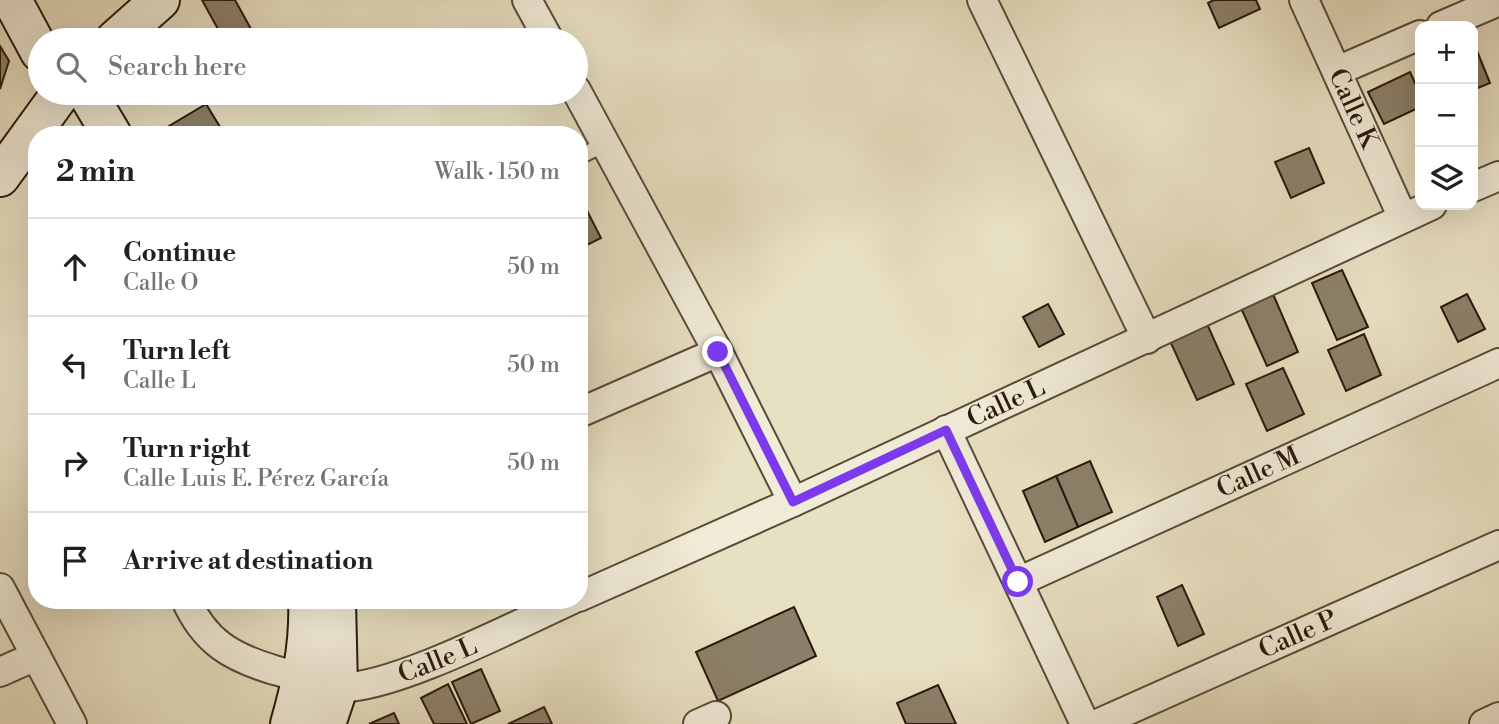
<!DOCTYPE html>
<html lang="en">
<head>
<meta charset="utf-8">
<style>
	:root { --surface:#fff; --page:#f2f2f2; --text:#202124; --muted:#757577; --line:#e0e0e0 }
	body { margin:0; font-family:"Libre Bodoni",serif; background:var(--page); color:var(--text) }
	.controls { position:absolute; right:21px; top:21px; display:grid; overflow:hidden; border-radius:14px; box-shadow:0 7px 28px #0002 }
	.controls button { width:63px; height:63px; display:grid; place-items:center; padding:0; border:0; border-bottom:2px solid var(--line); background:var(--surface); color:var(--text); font:35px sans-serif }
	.stop { position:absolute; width:21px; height:21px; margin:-16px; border:5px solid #7c3aed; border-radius:50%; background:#fff }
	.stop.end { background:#7c3aed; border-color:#fff; box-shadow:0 2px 7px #0008 }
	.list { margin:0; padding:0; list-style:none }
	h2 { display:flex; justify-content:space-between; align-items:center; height:91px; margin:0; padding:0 28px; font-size:30px }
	h2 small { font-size:23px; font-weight:400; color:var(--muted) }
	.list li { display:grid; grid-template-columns:46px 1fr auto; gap:21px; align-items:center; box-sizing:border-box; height:98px; padding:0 28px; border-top:2px solid var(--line) }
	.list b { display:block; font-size:26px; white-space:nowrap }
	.list p { margin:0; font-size:23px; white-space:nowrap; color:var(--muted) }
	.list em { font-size:23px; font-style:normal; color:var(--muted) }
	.icon { flex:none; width:38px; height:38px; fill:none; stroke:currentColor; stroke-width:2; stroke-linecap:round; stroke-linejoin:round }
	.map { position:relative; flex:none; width:1499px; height:724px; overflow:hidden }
	.search { position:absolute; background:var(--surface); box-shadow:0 7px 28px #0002; left:28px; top:28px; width:560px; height:77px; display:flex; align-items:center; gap:18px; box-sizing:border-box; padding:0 24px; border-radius:38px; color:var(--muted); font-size:26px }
	.panel { position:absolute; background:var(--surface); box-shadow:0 7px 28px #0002; left:28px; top:126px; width:560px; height:483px; border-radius:28px }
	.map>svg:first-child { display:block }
</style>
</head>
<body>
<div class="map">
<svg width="1499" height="724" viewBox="0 0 1499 724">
	<rect width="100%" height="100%" fill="#e8e0c2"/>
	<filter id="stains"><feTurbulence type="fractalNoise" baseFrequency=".00286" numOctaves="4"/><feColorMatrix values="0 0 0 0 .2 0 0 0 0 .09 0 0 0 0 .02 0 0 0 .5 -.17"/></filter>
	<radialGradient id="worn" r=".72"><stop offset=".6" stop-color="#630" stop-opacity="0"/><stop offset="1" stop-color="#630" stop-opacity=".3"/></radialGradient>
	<g fill="#8c806a" stroke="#29190a" stroke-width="2">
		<polygon points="202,0 235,0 257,40 224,40"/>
		<polygon points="1214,0 1256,0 1260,9 1219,28 1208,3"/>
		<polygon points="1473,41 1490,83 1473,90"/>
		<polygon points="0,46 9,61 0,89"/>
		<polygon points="1410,72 1420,94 1420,107 1384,124 1368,92"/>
		<polygon points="206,104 225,135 154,135"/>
		<polygon points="1309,148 1324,183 1291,198 1275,162"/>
		<polygon points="579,195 601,238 579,249"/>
		<polygon points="1342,270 1368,327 1337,340 1312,283"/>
		<polygon points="1273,294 1298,352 1267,366 1241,308"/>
		<polygon points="1467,294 1485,329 1458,342 1441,307"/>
		<polygon points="1048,304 1064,334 1039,347 1023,317"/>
		<polygon points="1207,324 1234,384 1197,400 1170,341"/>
		<polygon points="1364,334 1381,375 1346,391 1328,350"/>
		<polygon points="1283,368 1304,414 1267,431 1246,384"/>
		<polygon points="1090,461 1112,512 1078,527 1056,476"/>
		<polygon points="1056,476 1078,527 1045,542 1023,491"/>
		<polygon points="1182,585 1204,634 1178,646 1157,597"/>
		<polygon points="794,607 816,656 718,701 696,652"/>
		<polygon points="481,669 500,711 471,724 452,682"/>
		<polygon points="448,684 467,724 434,724 421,698"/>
		<polygon points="938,685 956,724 906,724 897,703"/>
		<polygon points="544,707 552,724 508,724"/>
		<polygon points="394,713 399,724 369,724"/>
	</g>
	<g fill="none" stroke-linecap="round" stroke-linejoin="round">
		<defs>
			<polyline id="lane" points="579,157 605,144"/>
			<g id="street">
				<polyline points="527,0 549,40"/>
				<polyline points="982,0 1147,339"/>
				<path id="s1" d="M1304 0 1403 218"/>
				<polyline points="1441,26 1499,1"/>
				<polyline points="1337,71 1420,35"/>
				<polyline points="576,90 718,352 793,502"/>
				<polyline points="1473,187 1499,176"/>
				<polyline points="579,413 718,352"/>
				<polyline points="946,430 1085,724"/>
				<path id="s2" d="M1018 582 1499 363"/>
				<polyline points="0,588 72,724"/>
				<path id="s3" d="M579 597 793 502 1432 205"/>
				<path id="s4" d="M186 600C205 642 231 657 274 670 294 675 316 684 336 687 386 693 520 623 571 600"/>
				<polyline points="0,672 36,656"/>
				<polyline points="698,724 716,716"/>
				<path id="s5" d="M1097 724 1499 545"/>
				<polyline points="1484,724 1499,717"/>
			</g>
			<g id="secondary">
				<polyline points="12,0 40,52"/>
				<polyline points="115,40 160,0"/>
				<polyline points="87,93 112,135"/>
				<polyline points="0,177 61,93"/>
				<path d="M290 724C302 683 310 643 308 600"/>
				<polyline points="326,724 338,688 336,600"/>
			</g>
		</defs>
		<use href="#lane" stroke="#594b38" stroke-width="18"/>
		<use href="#street" stroke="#594b38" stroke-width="32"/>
		<use href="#secondary" stroke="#29190a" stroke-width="42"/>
		<use href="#lane" stroke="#f0ebd7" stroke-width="14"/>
		<use href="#street" stroke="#f0ebd7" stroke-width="28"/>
		<use href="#secondary" stroke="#f0ebd7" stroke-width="38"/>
	</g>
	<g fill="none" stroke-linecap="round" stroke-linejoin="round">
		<polyline stroke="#7c3aed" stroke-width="9" points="718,352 793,502 946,430 1018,582"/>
	</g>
	<g text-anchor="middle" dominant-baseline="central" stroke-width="5" stroke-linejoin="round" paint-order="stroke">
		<g font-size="26" fill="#29190a" stroke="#f0ebd7">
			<text stroke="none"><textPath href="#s1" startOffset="119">Calle K</textPath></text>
			<text stroke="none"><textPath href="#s3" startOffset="469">Calle L</textPath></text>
			<text stroke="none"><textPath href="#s2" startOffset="264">Calle M</textPath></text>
			<text stroke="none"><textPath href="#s5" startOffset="220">Calle P</textPath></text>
			<text stroke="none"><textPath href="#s4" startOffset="287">Calle L</textPath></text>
		</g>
	</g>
	<rect width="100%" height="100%" filter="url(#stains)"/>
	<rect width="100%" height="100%" fill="url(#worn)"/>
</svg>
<div class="controls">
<button>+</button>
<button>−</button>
<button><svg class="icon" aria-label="layers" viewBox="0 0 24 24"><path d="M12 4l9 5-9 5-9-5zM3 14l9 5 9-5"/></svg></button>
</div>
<div class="stop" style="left:1018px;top:582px"></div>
<div class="stop end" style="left:718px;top:352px"></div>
<div class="search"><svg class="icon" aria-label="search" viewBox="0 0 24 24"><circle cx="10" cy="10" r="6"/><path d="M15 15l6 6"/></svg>Search here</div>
<section class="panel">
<h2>2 min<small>Walk · 150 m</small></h2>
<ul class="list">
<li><svg class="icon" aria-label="ahead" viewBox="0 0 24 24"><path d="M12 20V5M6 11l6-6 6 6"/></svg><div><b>Continue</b><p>Calle O</p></div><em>50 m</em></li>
<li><svg class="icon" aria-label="left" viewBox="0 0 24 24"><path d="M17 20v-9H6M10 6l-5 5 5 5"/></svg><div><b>Turn left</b><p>Calle L</p></div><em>50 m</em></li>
<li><svg class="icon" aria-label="right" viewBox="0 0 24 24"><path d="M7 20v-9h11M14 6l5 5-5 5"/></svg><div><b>Turn right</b><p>Calle Luis E. Pérez García</p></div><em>50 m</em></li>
<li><svg class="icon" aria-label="arrive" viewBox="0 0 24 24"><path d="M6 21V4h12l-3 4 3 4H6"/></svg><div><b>Arrive at destination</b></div></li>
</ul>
</section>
</div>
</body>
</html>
